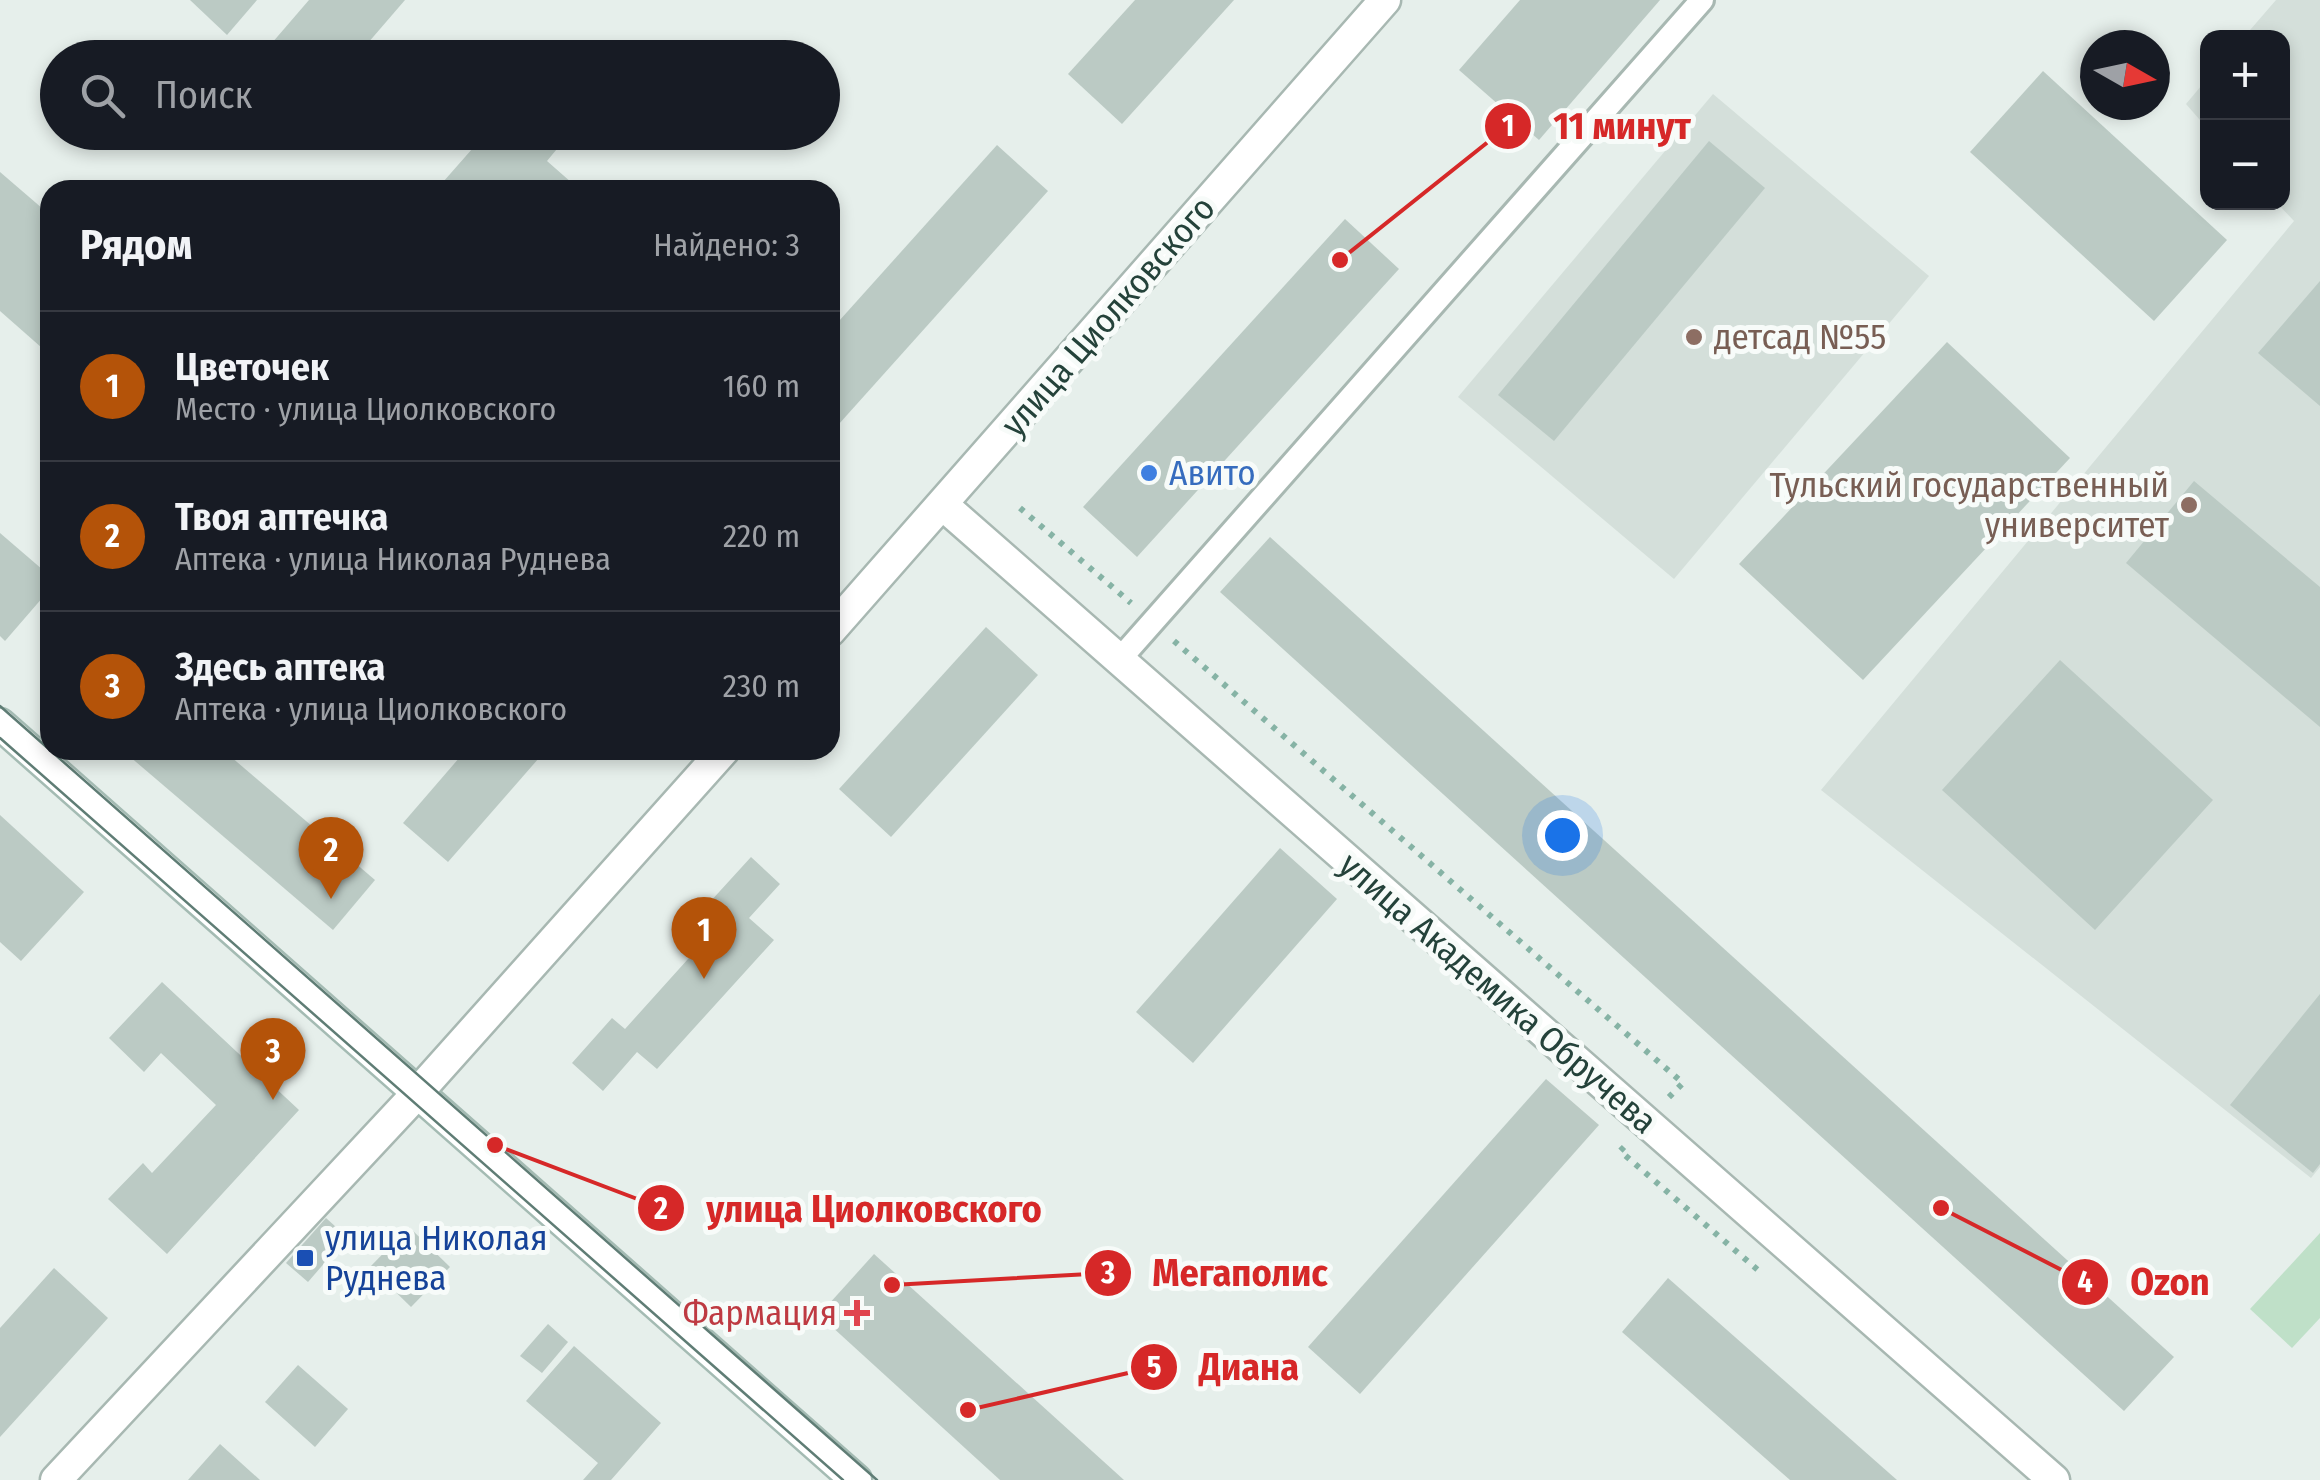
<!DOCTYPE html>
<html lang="ru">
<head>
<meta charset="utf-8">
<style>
	:root { --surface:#171b24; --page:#20242c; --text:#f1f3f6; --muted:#9ea1a6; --line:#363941; --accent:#b45309 }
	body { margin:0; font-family:"Fira Sans Condensed",sans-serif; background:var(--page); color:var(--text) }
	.controls { position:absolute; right:30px; top:30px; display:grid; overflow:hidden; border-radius:20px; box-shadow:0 5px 15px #0003 }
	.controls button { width:90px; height:90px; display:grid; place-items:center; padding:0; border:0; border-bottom:2px solid var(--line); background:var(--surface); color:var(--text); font:50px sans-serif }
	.compass { position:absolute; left:2080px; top:30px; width:90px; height:90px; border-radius:50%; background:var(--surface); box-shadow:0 5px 15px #0003; rotate:99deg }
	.you { position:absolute; left:1562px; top:835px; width:35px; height:35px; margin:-25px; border:8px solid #fff; border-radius:50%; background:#1a73e8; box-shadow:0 0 0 15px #1a73e833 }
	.badge { display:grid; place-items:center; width:65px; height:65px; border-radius:50%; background:var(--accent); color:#fff; font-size:32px; font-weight:700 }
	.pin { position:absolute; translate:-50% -82px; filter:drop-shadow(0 2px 5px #0008) }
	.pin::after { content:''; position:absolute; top:52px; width:35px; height:30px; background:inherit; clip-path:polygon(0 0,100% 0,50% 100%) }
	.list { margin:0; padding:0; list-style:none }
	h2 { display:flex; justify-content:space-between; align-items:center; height:130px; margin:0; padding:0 40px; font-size:42px }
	h2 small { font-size:32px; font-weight:400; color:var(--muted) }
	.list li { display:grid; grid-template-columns:65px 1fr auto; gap:30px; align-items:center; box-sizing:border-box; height:150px; padding:0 40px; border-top:2px solid var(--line) }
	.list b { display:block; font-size:38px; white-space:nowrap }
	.list p { margin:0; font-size:32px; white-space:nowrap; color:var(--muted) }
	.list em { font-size:32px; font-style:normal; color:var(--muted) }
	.icon { flex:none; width:55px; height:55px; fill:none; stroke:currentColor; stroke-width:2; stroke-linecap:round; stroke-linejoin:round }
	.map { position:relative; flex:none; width:2320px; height:1480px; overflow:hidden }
	.search { position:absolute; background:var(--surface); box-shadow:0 5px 15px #0003; left:40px; top:40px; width:800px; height:110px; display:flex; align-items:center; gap:25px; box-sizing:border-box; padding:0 35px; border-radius:55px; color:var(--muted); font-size:38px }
	.panel { position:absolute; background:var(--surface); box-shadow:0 5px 15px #0003; left:40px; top:180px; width:800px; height:580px; border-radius:30px }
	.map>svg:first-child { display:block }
</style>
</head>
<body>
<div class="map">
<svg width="2320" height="1480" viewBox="0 0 2320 1480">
	<rect width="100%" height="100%" fill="#e6efeb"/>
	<g fill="#d4dfda">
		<polygon points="2276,0 2320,0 2320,1167 2311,1178 1821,790 2294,221 2277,203 2282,202 2282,38 2244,37"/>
		<polygon points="2207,79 2207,128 2186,104"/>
		<polygon points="1713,94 1929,276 1674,579 1458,397"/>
	</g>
	<polygon fill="#bfe0c8" points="2320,1233 2320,1318 2292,1348 2250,1309"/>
	<g fill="#bbcac4">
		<polygon points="190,0 257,0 227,35"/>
		<polygon points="309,0 405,0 355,58 259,58"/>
		<polygon points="1135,0 1234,0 1122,124 1068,74"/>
		<polygon points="1520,0 1660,0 1539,140 1459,70"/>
		<polygon points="2043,71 2227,240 2154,321 1970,152"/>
		<polygon points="487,132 571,132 547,161 580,190 436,190"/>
		<polygon points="1709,141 1765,188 1554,441 1498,395"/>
		<polygon points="997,145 1048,191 830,434 830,331"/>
		<polygon points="0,172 50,215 50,355 0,311"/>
		<polygon points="1345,219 1399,269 1137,557 1083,507"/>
		<polygon points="2320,281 2320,406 2258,353"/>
		<polygon points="1947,342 2070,458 1863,680 1739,564"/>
		<polygon points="2194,481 2320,587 2320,727 2126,563"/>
		<polygon points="0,533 50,576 50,589 5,641 0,636"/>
		<polygon points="1270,537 2174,1357 2124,1411 1220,592"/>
		<polygon points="986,627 1038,675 891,837 839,789"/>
		<polygon points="2060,660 2213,800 2095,930 1942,790"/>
		<polygon points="122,750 223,750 375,880 333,930"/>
		<polygon points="466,750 546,750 448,862 403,823"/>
		<polygon points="0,815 84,892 21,961 0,942"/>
		<polygon points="1280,848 1337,899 1193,1063 1136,1012"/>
		<polygon points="751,857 780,884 749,918 774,940 657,1069 637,1052 603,1091 572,1063 612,1018 625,1029 715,929 699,914"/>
		<polygon points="162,982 299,1110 167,1254 108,1199 143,1163 152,1173 216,1105 161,1053 144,1072 109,1038"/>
		<polygon points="2320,994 2320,1164 2313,1173 2230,1105"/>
		<polygon points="1546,1079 1599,1125 1360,1394 1308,1347"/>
		<polygon points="326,1218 347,1237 308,1282 286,1263"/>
		<polygon points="409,1227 450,1267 411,1307 370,1267"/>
		<polygon points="874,1254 1124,1480 1000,1480 819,1315"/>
		<polygon points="54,1268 108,1318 0,1437 0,1328"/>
		<polygon points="1668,1278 1897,1480 1790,1480 1622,1332"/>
		<polygon points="548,1324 568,1342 542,1373 520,1356"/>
		<polygon points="574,1346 661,1423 611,1480 583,1480 598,1463 526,1401"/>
		<polygon points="298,1365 348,1409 315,1447 265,1402"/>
		<polygon points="220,1444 260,1480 188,1480"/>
	</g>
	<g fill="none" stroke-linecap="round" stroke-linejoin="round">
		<defs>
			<polyline id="lane" points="1119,660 1702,0"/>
			<g id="street">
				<polyline points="943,505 2054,1480"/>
				<polyline points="830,631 1385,0"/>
				<polyline points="56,1480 411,1100 724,750"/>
			</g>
			<polyline id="secondary" points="0,724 856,1480"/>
		</defs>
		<use href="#lane" stroke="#a8b8b2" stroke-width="28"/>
		<use href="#street" stroke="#a8b8b2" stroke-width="35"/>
		<use href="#secondary" stroke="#a4bbb3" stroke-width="35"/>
		<g stroke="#86b3a5" stroke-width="6" stroke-dasharray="5 8" stroke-linecap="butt">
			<polyline points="1020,508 1131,603"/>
			<polyline points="1174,641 1683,1083 1666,1100"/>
			<polyline points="1624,1147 1620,1151 1758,1270"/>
		</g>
		<use href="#lane" stroke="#fff" stroke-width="22"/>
		<use href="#street" stroke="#fff" stroke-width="30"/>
		<use href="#secondary" stroke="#fff" stroke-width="30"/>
		<g stroke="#5f7d75" stroke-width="2.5">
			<polyline points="0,706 877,1480"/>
			<polyline points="0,738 843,1480"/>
		</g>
	</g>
	<g fill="#8d6e63" stroke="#f7fbf9" stroke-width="4">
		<circle cx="1694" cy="337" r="10"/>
		<circle cx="2189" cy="505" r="10"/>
	</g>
	<circle fill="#3f7fe0" stroke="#f7fbf9" stroke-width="4" cx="1149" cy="473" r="10"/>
	<rect fill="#1a4fb4" stroke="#f7fbf9" stroke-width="4" x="295" y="1248" width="20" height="20" rx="5"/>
	<path fill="#e0444e" stroke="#f7fbf9" stroke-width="4" d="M852 1298h10v10h10v10h-10v10h-10v-10h-10v-10h10z"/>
	<g text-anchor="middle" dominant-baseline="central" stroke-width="10" stroke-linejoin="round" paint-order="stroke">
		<g font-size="35" fill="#24423a" stroke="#f7fbf9">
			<text transform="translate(1108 316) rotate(-49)">улица Циолковского</text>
			<text transform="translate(1498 993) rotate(41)">улица Академика Обручева</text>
		</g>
		<g font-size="35" fill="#785e54" stroke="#f7fbf9" text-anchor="start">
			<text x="1714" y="337">детсад №55</text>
			<text x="2169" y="485" text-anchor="end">Тульский государственный<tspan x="2169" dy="40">университет</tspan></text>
		</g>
		<g font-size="35" fill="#366cbe" stroke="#f7fbf9" text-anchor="start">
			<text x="1169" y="473">Авито</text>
		</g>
		<g font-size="35" fill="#164399" stroke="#f7fbf9" text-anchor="start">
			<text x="325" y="1238">улица Николая<tspan x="325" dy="40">Руднева</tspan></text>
		</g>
		<g font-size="35" fill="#be3a42" stroke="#f7fbf9" text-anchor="end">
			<text x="837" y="1313">Фармация</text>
		</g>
	</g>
	<path fill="none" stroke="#d62828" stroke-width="4" d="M1340 260L1508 126M495 1145L661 1208M892 1285L1108 1273M1941 1208L2085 1282M968 1410L1154 1367"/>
	<g fill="#d62828" stroke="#f7fbf9" stroke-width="4">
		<circle cx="1340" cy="260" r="10"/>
		<circle cx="495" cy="1145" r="10"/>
		<circle cx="892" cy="1285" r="10"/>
		<circle cx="1941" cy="1208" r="10"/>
		<circle cx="968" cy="1410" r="10"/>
		<circle cx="1508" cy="126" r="25"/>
		<circle cx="661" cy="1208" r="25"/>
		<circle cx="1108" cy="1273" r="25"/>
		<circle cx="2085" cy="1282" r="25"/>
		<circle cx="1154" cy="1367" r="25"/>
	</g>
	<g font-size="30" text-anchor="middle" font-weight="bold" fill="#fff">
		<text x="1508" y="136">1</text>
		<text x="661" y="1219">2</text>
		<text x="1108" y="1283">3</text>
		<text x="2085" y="1292">4</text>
		<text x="1154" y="1377">5</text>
	</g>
	<g font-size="38" text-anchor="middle" font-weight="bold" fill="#d62828" stroke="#f7fbf9" stroke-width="10" stroke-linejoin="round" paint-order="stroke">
		<text x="1622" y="139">11 минут</text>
		<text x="874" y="1222">улица Циолковского</text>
		<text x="1240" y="1286">Мегаполис</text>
		<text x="2170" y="1295">Ozon</text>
		<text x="1249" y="1380">Диана</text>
	</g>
</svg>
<div class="controls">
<button>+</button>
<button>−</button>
</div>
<svg class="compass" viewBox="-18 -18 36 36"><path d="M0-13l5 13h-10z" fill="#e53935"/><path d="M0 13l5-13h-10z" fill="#9ea1a6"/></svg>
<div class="you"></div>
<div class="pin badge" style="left:704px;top:979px">1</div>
<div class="pin badge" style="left:331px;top:899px">2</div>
<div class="pin badge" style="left:273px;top:1100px">3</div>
<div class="search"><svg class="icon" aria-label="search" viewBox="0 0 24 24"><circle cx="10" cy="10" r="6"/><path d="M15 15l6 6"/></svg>Поиск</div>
<section class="panel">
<h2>Рядом<small>Найдено: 3</small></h2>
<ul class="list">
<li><span class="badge">1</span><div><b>Цветочек</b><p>Место · улица Циолковского</p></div><em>160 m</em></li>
<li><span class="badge">2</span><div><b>Твоя аптечка</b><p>Аптека · улица Николая Руднева</p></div><em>220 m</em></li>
<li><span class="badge">3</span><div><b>Здесь аптека</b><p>Аптека · улица Циолковского</p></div><em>230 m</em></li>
</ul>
</section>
</div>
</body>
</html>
